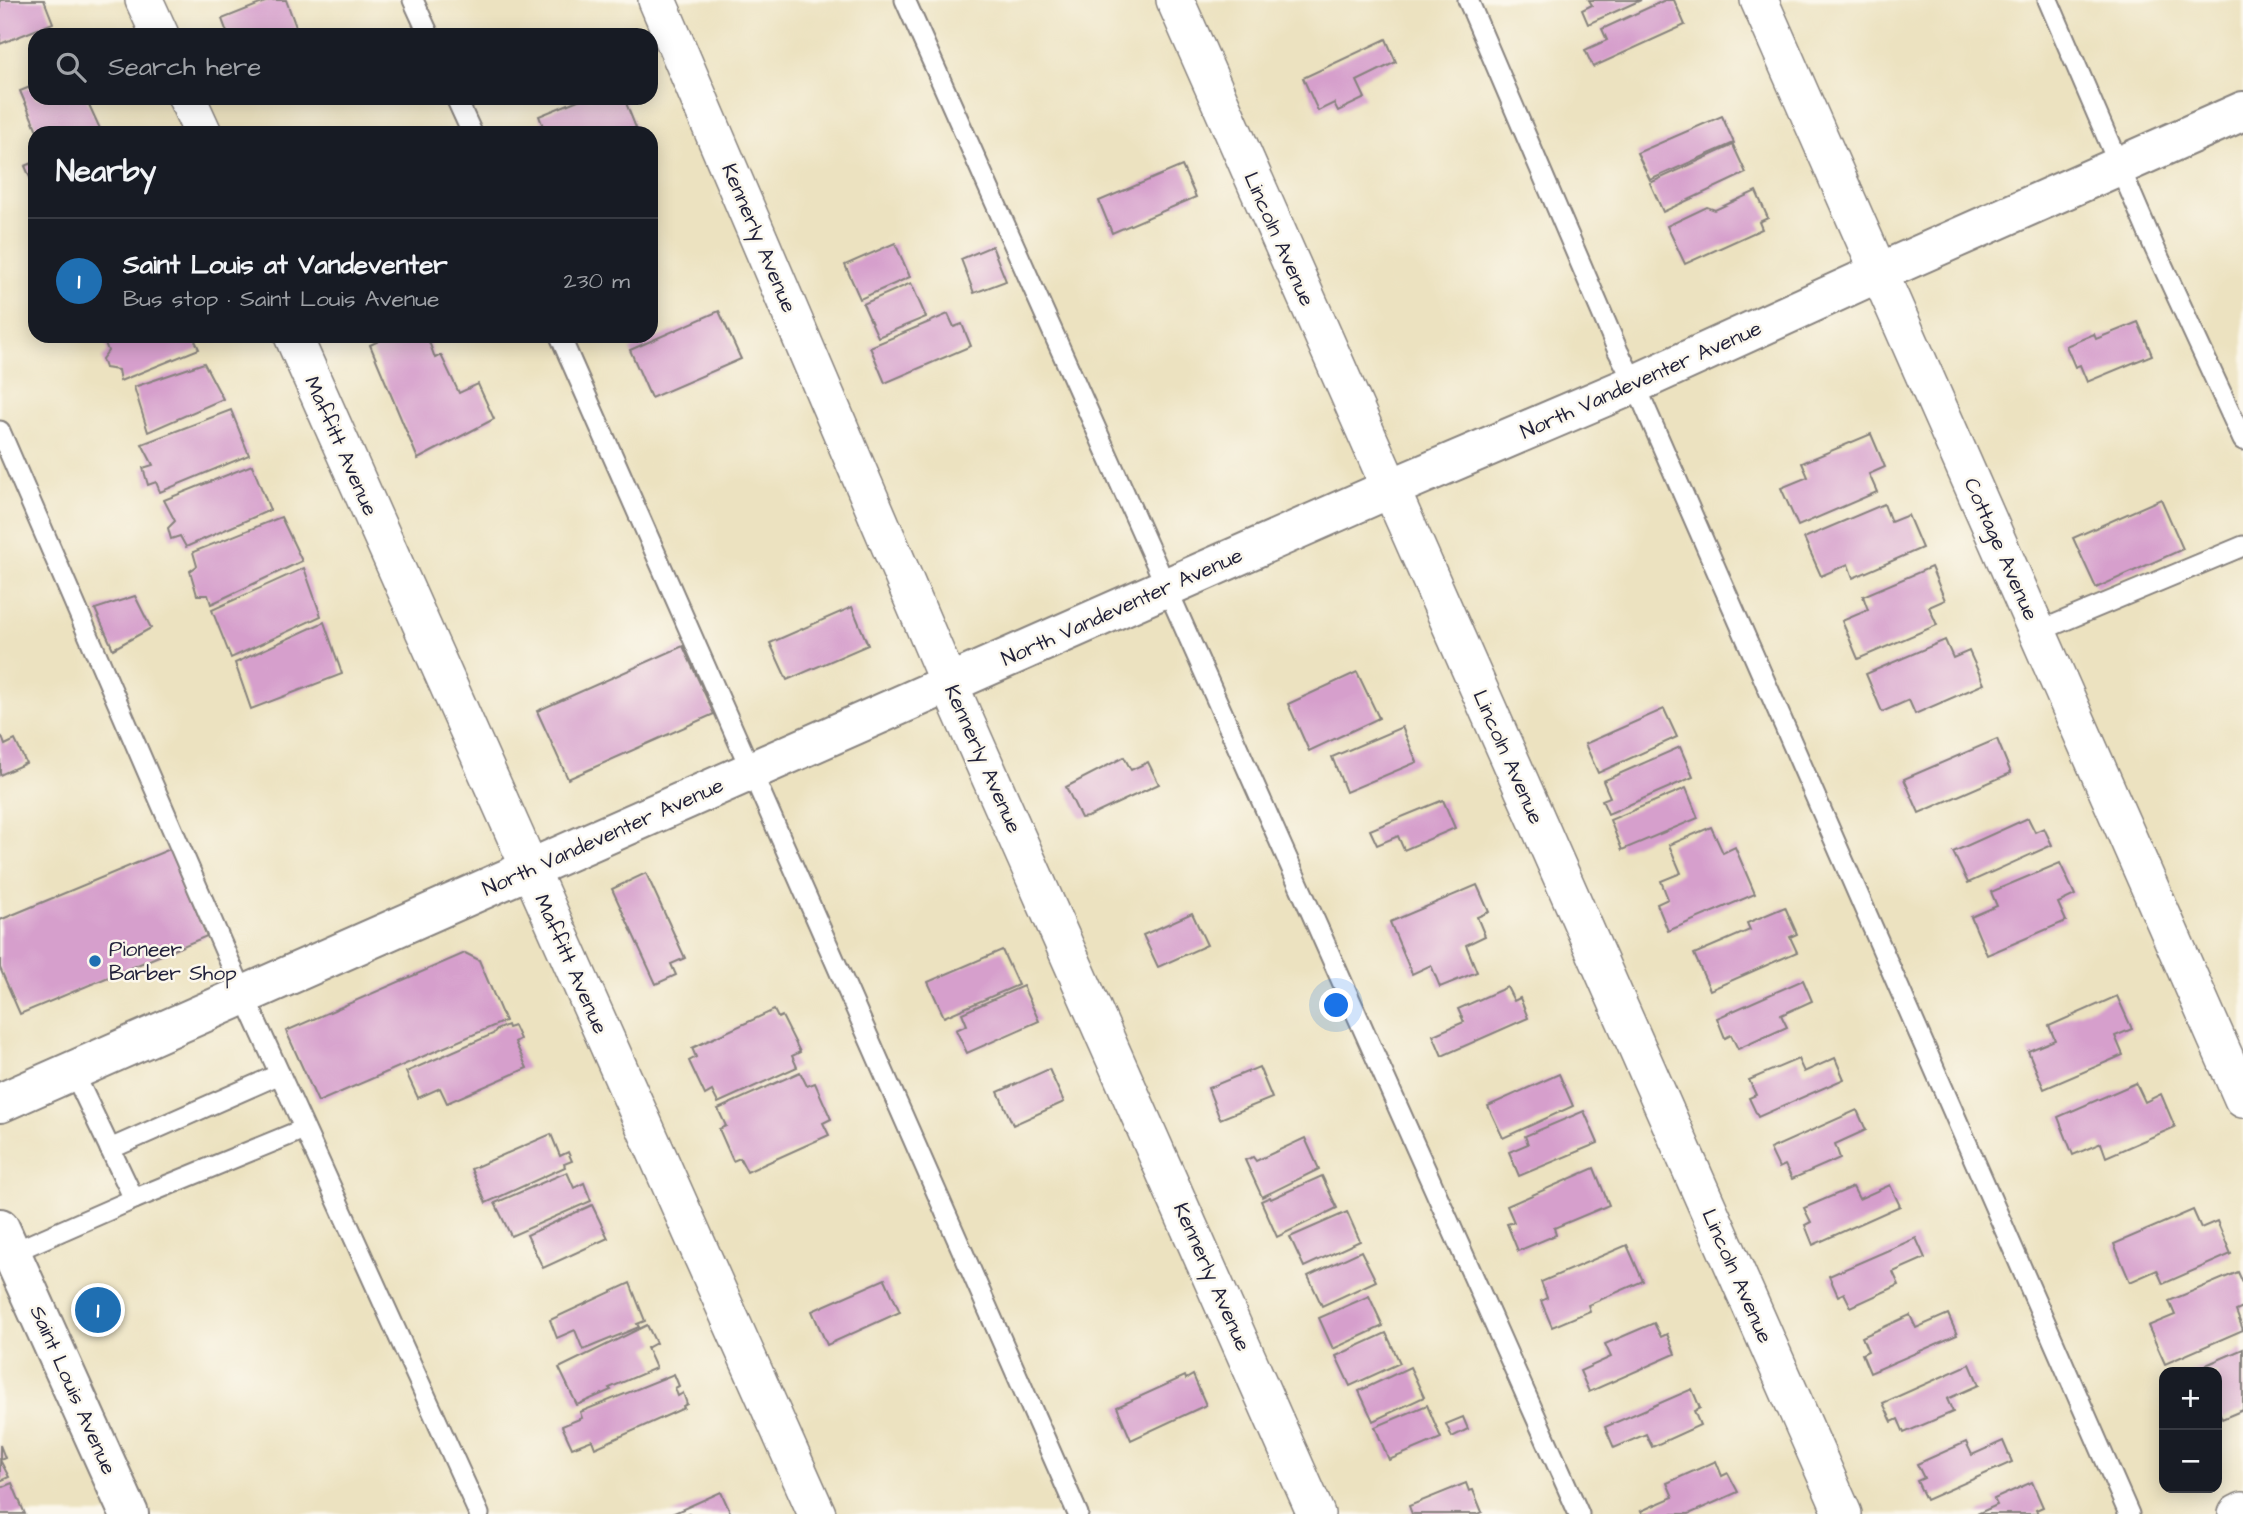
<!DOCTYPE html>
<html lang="en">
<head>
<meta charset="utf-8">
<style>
	:root { --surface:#171b24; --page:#242831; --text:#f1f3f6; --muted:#9ea1a6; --line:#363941; --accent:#1f6fb2 }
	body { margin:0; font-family:"Architects Daughter",sans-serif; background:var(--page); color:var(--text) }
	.controls { position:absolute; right:21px; bottom:21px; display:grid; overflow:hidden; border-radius:14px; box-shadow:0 4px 18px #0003 }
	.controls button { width:63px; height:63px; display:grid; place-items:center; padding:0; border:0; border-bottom:2px solid var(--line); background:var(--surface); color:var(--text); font:35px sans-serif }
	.you { position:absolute; left:1337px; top:1006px; width:24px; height:24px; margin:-18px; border:5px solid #fff; border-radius:50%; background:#1a73e8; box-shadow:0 0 0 10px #1a73e833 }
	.badge { display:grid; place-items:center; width:46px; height:46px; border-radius:50%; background:var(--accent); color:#fff; font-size:23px; font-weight:700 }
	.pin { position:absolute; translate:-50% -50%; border:4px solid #fff; box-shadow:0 2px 7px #0006 }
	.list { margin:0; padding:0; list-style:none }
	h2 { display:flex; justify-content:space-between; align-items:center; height:91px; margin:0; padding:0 28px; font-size:30px }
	h2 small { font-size:23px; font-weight:400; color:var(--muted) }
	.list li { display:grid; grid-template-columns:46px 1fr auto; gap:21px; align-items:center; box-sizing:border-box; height:126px; padding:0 28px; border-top:2px solid var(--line) }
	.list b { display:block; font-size:26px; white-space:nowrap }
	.list p { margin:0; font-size:23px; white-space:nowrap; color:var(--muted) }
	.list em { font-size:23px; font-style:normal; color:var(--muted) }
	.icon { flex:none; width:38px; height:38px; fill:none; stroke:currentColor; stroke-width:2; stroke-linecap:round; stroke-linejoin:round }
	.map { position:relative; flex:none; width:2243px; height:1514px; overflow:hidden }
	.search { position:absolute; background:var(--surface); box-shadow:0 4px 18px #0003; left:28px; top:28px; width:630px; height:77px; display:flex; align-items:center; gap:18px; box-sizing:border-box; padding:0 24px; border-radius:21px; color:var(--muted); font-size:26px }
	.panel { position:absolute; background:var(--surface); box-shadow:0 4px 18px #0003; left:28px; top:126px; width:630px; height:217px; border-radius:21px }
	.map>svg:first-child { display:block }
</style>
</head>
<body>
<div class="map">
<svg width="2243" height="1514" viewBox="0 0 2243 1514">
	<rect width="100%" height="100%" fill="#fbf7ec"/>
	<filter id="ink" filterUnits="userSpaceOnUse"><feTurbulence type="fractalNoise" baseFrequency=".0143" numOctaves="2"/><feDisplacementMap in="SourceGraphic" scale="14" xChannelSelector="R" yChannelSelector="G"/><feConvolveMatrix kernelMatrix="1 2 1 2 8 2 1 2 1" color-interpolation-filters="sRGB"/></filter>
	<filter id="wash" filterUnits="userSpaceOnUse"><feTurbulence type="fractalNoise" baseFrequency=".00686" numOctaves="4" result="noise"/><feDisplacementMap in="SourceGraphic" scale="28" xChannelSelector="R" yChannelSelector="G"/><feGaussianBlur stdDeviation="1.57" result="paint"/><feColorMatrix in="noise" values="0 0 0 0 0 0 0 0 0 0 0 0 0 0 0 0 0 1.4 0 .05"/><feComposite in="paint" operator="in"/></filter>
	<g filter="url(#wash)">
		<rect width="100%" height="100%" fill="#ece2c0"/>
		<g id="blocks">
			<g fill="#d69fcc">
				<polygon points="0,0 44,0 53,23 0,44"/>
				<polygon points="270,0 286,0 299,35 228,35 222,19"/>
				<polygon points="1589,0 1641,0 1588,24 1582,10 1592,5"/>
				<polygon points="1665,0 1674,0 1685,25 1593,67 1585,50 1607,40 1602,29"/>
				<polygon points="1386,39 1396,62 1357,81 1365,98 1338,111 1334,103 1318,111 1303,78"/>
				<polygon points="35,85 35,98 86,98 102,133 38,133 20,91"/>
				<polygon points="583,98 624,98 636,128 625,133 534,133 544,129 539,116"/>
				<polygon points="1722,116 1734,143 1650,180 1637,153"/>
				<polygon points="1733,145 1746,173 1663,212 1650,183"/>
				<polygon points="35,162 35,189 25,166"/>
				<polygon points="1182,166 1196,197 1112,233 1099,201"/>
				<polygon points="1756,191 1768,218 1759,222 1762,229 1685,264 1667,226 1707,207 1715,210"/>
				<polygon points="895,243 910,277 860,299 845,265"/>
				<polygon points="992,246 1006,281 974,293 961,259"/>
				<polygon points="911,283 926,317 878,337 863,304"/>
				<polygon points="719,311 741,359 651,398 630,350"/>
				<polygon points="948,314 954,327 962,324 971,346 885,383 870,347"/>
				<polygon points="2138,322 2152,355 2087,382 2080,365 2075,367 2066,346 2094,334 2096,339"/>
				<polygon points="193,336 199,349 120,381 118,370 105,368 102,359 108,351 103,337 105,336"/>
				<polygon points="389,336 427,336 435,358 441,355 459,393 478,384 494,419 418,459 370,345"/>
				<polygon points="204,363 223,399 148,432 134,387"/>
				<polygon points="231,410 249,455 160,492 156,482 148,485 143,468 153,465 142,444"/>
				<polygon points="1871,434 1885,467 1869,474 1877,492 1798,526 1781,488 1808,477 1802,463"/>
				<polygon points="252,465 270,510 186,547 180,536 171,539 168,528 175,521 164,500"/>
				<polygon points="2161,499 2183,549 2096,588 2073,538"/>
				<polygon points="1884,504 1891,522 1908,515 1922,548 1853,578 1848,564 1821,576 1804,538"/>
				<polygon points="281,517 302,561 211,604 208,595 197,595 190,571 197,566 193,552"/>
				<polygon points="1931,567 1945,600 1929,607 1937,625 1858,659 1842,621 1868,610 1863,596"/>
				<polygon points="304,568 321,616 231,658 212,610"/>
				<polygon points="135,596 151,628 113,649 95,609"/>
				<polygon points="852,607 868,645 787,680 770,643"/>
				<polygon points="324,622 342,674 251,709 235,663"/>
				<polygon points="1945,640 1953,658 1969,651 1984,684 1915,714 1909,700 1882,712 1866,674"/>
				<polygon points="683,646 714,714 568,779 537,711"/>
				<polygon points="1357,672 1379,718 1309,751 1288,704"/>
				<polygon points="1664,709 1677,737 1598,773 1585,744"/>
				<polygon points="1402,727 1417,762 1346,792 1332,757"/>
				<polygon points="2,737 5,745 15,740 26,763 0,775 0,738"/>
				<polygon points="1997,739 2011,773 1919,813 1904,779"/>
				<polygon points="1680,747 1693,777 1608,814 1602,800 1610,797 1603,781"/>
				<polygon points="1124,757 1131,770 1148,762 1159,784 1088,817 1081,818 1066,787"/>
				<polygon points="1686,788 1698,818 1622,850 1610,820"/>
				<polygon points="1443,800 1455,828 1404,850 1398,836 1377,845 1370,830"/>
				<polygon points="2028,818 2035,832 2044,828 2052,845 1968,883 1953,852"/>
				<polygon points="1711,827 1723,853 1735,847 1755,894 1668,931 1657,904 1668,899 1661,881 1681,873 1669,845"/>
				<polygon points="170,849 207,936 20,1014 0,968 0,920"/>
				<polygon points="2060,863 2075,895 2058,903 2066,921 1987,955 1971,917 1997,906 1991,892"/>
				<polygon points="646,873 685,958 671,964 676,975 656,984 612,889"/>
				<polygon points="1477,885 1489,912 1477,917 1485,936 1466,945 1477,972 1440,987 1431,965 1412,974 1390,922"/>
				<polygon points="1785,907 1797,934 1790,937 1797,952 1710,990 1694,954 1750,930 1747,923"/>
				<polygon points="1192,913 1207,945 1158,967 1143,935"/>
				<polygon points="1002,950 1018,985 944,1017 928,982"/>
				<polygon points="465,953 479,960 505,1021 318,1102 286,1031"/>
				<polygon points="1803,980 1812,1001 1781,1015 1787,1027 1738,1049 1731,1035 1725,1038 1717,1018"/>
				<polygon points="1023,986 1039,1021 967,1053 956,1030 967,1025 962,1013"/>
				<polygon points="1507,987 1514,1001 1520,998 1528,1018 1442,1056 1433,1035 1464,1022 1458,1009"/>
				<polygon points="2117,996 2132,1029 2115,1036 2123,1055 2044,1089 2028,1051 2055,1040 2049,1026"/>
				<polygon points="774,1010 778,1018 782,1016 800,1052 792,1056 797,1067 718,1103 712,1091 705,1095 689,1061 696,1057 692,1048"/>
				<polygon points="507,1025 508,1028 514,1026 520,1039 515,1042 527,1068 447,1103 440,1088 418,1098 406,1072 493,1034 496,1030"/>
				<polygon points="1835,1058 1844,1079 1758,1117 1749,1098 1756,1095 1749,1080 1798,1059 1804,1072"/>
				<polygon points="1259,1067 1272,1098 1220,1119 1208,1088"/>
				<polygon points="1049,1069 1064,1102 1013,1125 998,1092"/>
				<polygon points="800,1072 807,1086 815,1083 831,1119 823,1123 829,1135 747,1172 740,1158 733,1161 719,1129 726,1126 718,1109"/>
				<polygon points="1559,1074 1573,1106 1503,1138 1488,1106"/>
				<polygon points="2136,1083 2145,1102 2161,1094 2175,1127 2106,1157 2101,1143 2073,1155 2058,1117"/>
				<polygon points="1857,1110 1866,1130 1835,1144 1840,1158 1792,1179 1785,1165 1779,1168 1770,1149"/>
				<polygon points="1584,1111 1598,1143 1519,1176 1509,1152 1528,1144 1525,1136"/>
				<polygon points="551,1134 560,1156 568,1152 572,1161 564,1164 565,1167 486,1203 471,1169"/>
				<polygon points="1305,1138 1319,1169 1262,1197 1245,1160 1253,1157 1256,1161"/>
				<polygon points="1594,1168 1609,1205 1554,1228 1556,1235 1518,1251 1507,1224 1514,1222 1507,1206"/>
				<polygon points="567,1172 574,1188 584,1183 591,1201 511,1236 495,1203"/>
				<polygon points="1322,1176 1337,1208 1277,1237 1261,1201 1270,1197 1271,1199"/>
				<polygon points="1890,1185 1900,1206 1813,1245 1805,1225 1811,1222 1804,1208 1853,1187 1859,1199"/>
				<polygon points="592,1205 608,1238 543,1268 527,1235"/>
				<polygon points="2193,1210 2201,1228 2217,1221 2231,1254 2163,1284 2157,1270 2130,1282 2114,1244"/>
				<polygon points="1347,1212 1360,1241 1304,1267 1290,1237"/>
				<polygon points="1916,1238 1925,1258 1893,1272 1899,1285 1851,1307 1844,1293 1838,1296 1829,1276"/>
				<polygon points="1627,1245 1643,1281 1588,1305 1590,1311 1552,1327 1541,1301 1547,1298 1541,1282"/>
				<polygon points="1361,1251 1376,1281 1322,1306 1308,1276"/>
				<polygon points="2238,1272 2243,1283 2243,1308 2236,1311 2243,1330 2165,1364 2148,1326 2175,1315 2169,1301"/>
				<polygon points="885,1279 900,1312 827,1345 812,1311"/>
				<polygon points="630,1283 645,1321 637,1324 639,1327 583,1350 575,1330 557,1338 550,1320"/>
				<polygon points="1369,1296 1383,1326 1333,1349 1319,1318"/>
				<polygon points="1948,1314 1957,1335 1870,1373 1862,1354 1868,1351 1862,1337 1910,1315 1916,1328"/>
				<polygon points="1654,1323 1661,1337 1667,1334 1675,1354 1589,1392 1580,1371 1611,1357 1605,1344"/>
				<polygon points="647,1325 656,1343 647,1348 656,1368 609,1388 611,1390 577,1405 559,1368"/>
				<polygon points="1386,1333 1400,1363 1350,1386 1336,1356"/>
				<polygon points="2243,1349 2243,1410 2222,1419 2217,1407 2217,1372 2190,1372"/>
				<polygon points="1970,1364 1979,1385 1947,1399 1953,1412 1904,1433 1898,1419 1892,1422 1883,1403"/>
				<polygon points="1410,1367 1424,1397 1373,1421 1359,1391"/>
				<polygon points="674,1374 679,1386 675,1388 678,1396 683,1393 687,1404 683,1406 684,1408 595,1448 592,1440 572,1448 562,1426 582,1418 580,1412"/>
				<polygon points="1193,1375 1206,1405 1131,1440 1117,1407 1185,1376 1186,1379"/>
				<polygon points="1692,1389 1700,1408 1694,1411 1700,1425 1652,1447 1646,1434 1614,1448 1605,1427"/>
				<polygon points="1427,1405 1441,1438 1389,1460 1375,1427"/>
				<polygon points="1463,1417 1468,1429 1452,1437 1446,1424"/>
				<polygon points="2003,1441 2012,1462 1926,1500 1917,1481 1924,1478 1917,1464 1966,1442 1972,1455"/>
				<polygon points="0,1445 5,1458 0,1460 9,1477 0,1481"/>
				<polygon points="1716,1461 1722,1476 1728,1473 1738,1492 1689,1514 1643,1514 1641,1511 1673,1497 1667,1483"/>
				<polygon points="2032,1482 2043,1507 2036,1510 2038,1514 1977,1514 1997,1505 1994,1499"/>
				<polygon points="12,1483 25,1514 0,1514 0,1488"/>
				<polygon points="1466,1483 1469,1491 1473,1490 1482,1512 1477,1514 1412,1514 1409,1506"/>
				<polygon points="721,1492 731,1514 672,1514"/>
			</g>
		</g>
	</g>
	<g filter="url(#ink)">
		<use href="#blocks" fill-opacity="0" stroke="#87827e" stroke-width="2"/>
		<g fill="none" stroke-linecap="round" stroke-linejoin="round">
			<defs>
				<g id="lane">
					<polyline points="413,0 429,35"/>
					<polyline points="905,0 1579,1514"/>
					<polyline points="1468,0 1618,351 1635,384 2129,1514"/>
					<polyline points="2048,0 2155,249 2243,440"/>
					<polyline points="456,98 472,133"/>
					<polyline points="560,336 1078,1514"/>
					<polyline points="0,431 244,995 479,1514"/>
					<polyline points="2037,632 2243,546"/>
					<polyline points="110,1149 280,1074"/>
					<polyline points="134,1199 304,1129"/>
					<polyline points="11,1253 134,1199 73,1071"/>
				</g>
				<g id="street">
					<polyline points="144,0 160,35"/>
					<polyline points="657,0 949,684 1316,1514"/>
					<polyline points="1175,0 1843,1514"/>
					<polyline points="1759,0 2243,1099"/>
					<polyline points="187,98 203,133"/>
					<polyline points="293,336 817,1514"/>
					<polyline points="2237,1514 2243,1511"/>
				</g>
				<g id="secondary">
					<polyline points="0,1103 1389,489 1635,384 1878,273 2243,111"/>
					<polyline points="0,1228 129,1514"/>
				</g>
			</defs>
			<use href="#lane" stroke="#87827e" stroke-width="23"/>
			<use href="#street" stroke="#87827e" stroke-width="40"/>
			<use href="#secondary" stroke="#87827e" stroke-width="42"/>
			<use href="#lane" stroke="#fff" stroke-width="19"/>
			<use href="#street" stroke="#fff" stroke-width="37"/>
			<use href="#secondary" stroke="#fff" stroke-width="38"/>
		</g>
	</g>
	<circle fill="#1f6fb2" stroke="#fbf7ec" stroke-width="2.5" cx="95" cy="961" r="7"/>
	<g text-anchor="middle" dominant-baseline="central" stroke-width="5" stroke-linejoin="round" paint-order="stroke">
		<g font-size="21" fill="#22223b" stroke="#fbf7ec">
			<text transform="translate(759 238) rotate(67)">Kennerly Avenue</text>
			<text transform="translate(1279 239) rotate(66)">Lincoln Avenue</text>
			<text transform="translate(1641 380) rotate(-24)">North Vandeventer Avenue</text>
			<text transform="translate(341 446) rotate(66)">Maffitt Avenue</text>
			<text transform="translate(2001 549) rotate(66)">Cottage Avenue</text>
			<text transform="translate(1122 607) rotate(-24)">North Vandeventer Avenue</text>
			<text transform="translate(1508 757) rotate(66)">Lincoln Avenue</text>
			<text transform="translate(983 759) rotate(66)">Kennerly Avenue</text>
			<text transform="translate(603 837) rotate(-24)">North Vandeventer Avenue</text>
			<text transform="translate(571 964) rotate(66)">Maffitt Avenue</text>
			<text transform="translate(1737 1276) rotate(66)">Lincoln Avenue</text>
			<text transform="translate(1212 1277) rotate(66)">Kennerly Avenue</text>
			<text transform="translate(73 1390) rotate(66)">Saint Louis Avenue</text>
		</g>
		<g font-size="21" fill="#22223b" stroke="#fbf7ec" text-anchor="start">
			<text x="109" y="949">Pioneer<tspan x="109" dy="24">Barber Shop</tspan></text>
		</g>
	</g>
</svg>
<div class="controls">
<button>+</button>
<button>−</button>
</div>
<div class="you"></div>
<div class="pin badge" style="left:98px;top:1310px">1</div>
<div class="search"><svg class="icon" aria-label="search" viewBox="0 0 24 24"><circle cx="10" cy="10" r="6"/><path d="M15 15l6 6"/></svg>Search here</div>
<section class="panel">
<h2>Nearby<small></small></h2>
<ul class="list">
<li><span class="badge">1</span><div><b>Saint Louis at Vandeventer</b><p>Bus stop · Saint Louis Avenue</p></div><em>230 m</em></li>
</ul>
</section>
</div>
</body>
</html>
